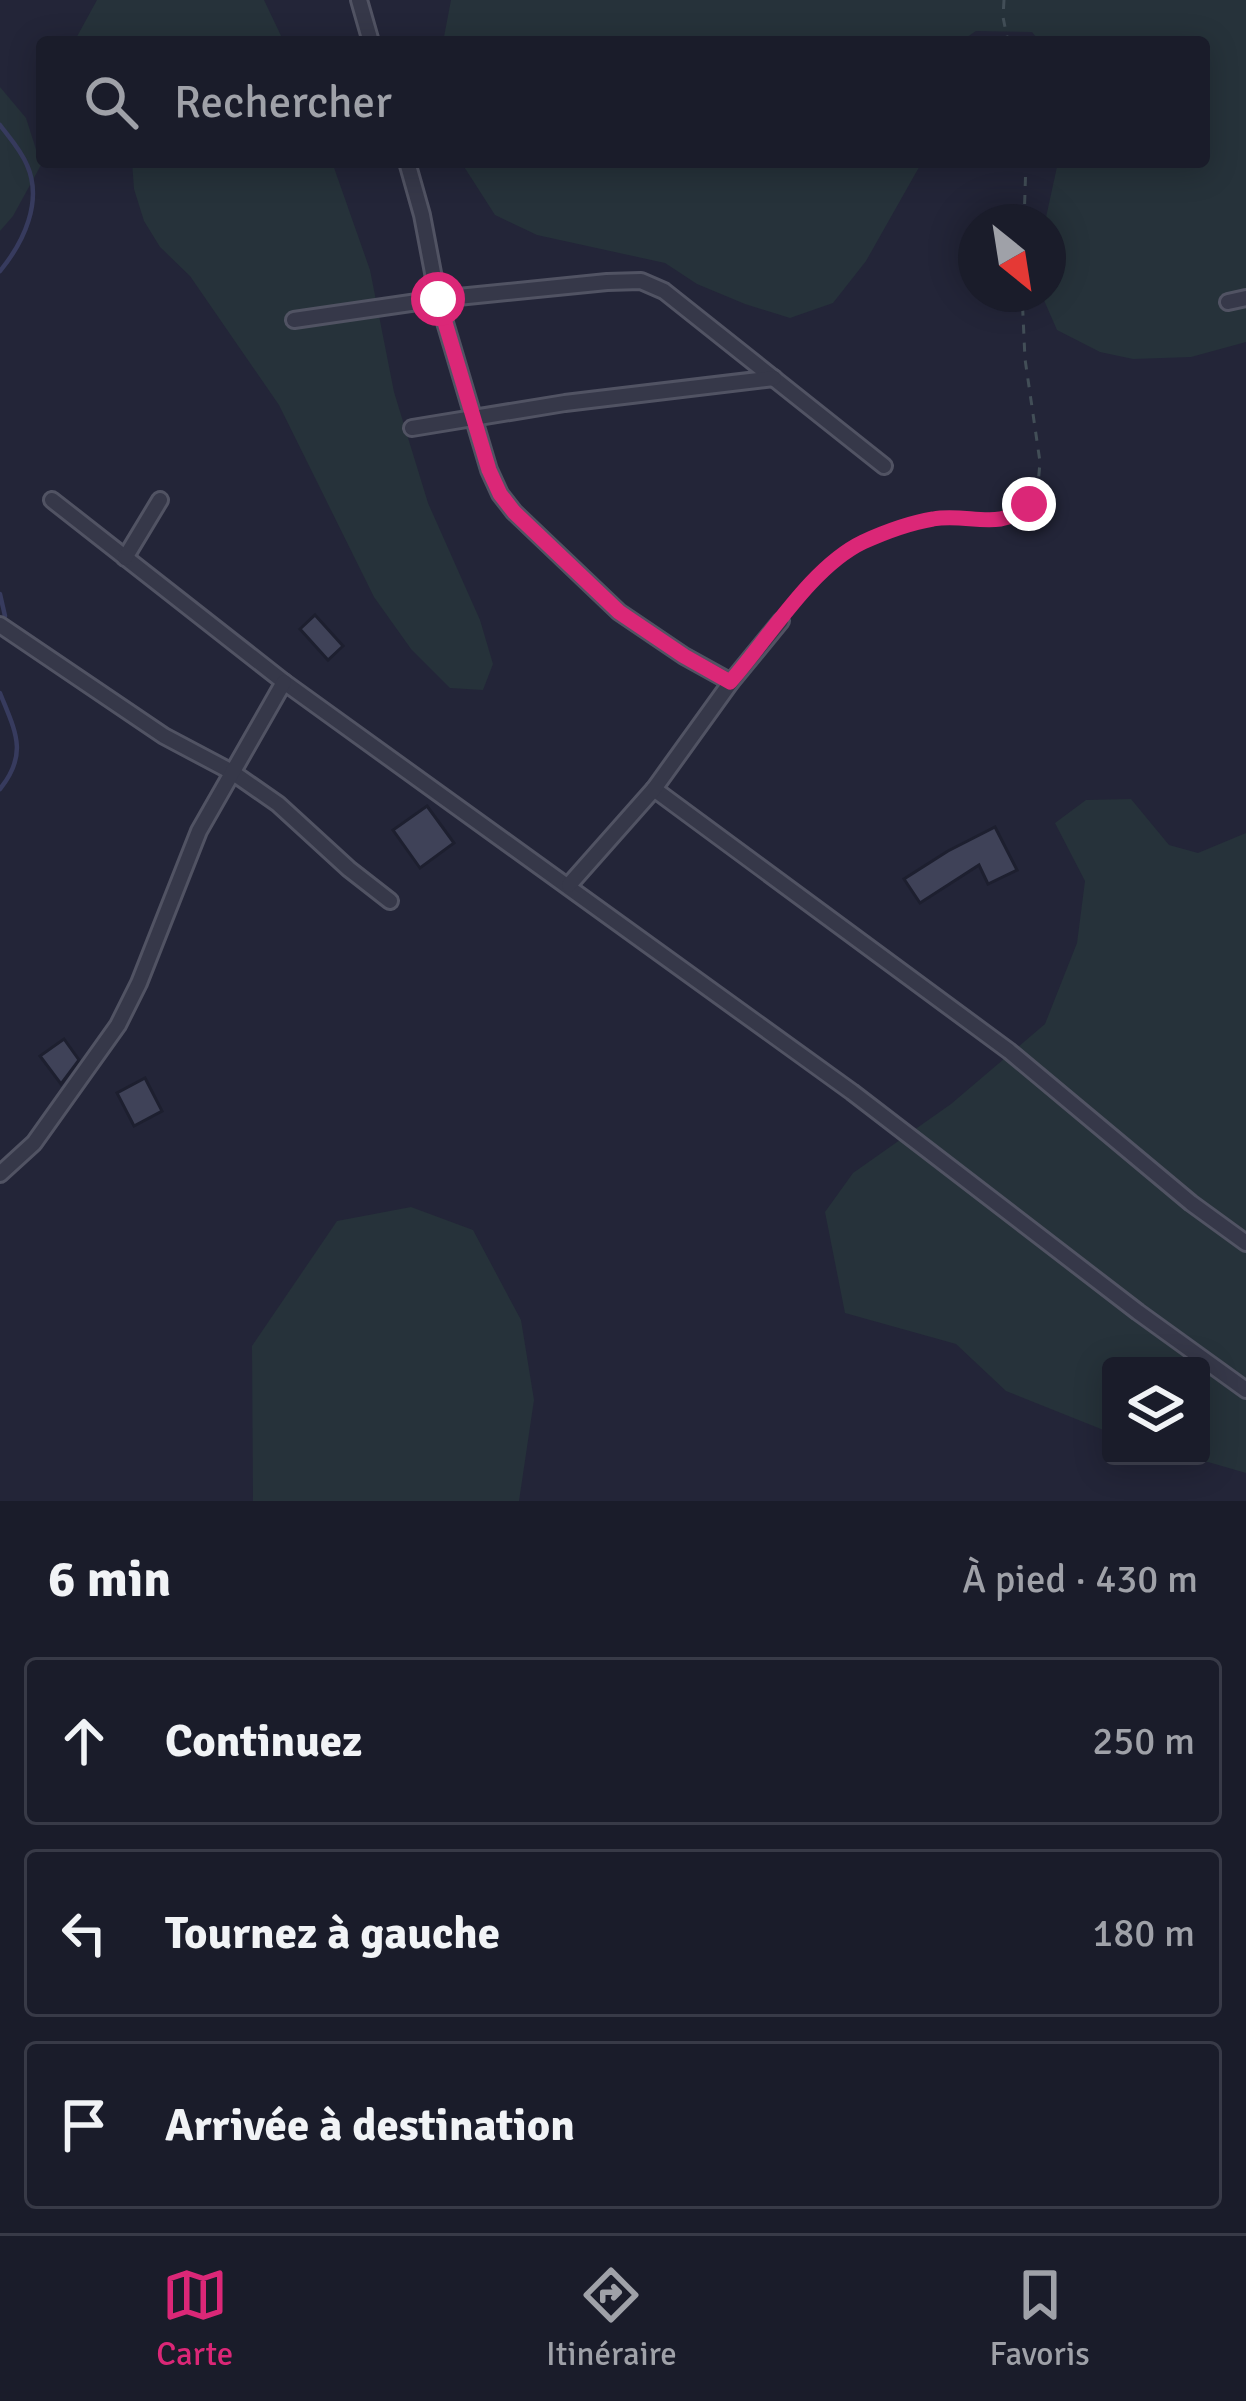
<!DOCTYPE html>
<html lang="fr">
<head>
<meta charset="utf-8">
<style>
	:root { --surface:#1a1c2a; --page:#232532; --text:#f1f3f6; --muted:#9fa1a8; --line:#383a47; --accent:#db2777 }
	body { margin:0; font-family:Signika,sans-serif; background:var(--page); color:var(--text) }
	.controls { position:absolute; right:36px; bottom:36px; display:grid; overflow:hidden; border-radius:12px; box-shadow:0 6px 30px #0003 }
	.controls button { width:108px; height:108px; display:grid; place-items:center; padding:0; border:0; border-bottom:3px solid var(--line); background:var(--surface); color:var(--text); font:60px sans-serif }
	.compass { position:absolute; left:958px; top:204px; width:108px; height:108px; border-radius:50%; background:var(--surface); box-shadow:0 6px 30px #0003; rotate:150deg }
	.stop { position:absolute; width:36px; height:36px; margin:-27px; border:9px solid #db2777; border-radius:50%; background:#fff }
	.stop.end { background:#db2777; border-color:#fff; box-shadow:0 3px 12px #0008 }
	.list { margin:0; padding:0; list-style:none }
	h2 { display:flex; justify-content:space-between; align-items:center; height:156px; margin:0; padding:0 48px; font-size:51px }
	h2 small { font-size:39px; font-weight:400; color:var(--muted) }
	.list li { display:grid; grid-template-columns:78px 1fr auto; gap:36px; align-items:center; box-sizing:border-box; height:168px; margin:0 24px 24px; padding:0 24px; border:3px solid var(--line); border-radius:12px }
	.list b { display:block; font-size:45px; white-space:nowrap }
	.list em { font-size:39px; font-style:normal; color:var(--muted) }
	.icon { flex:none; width:66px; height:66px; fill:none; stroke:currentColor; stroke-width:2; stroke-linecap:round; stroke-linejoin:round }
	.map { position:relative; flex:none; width:1246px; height:1501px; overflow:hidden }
	.search { position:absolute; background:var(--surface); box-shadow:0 6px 30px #0003; left:36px; right:36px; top:36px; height:132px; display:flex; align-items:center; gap:30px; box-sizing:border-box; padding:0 42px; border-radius:12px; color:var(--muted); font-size:45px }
	.sheet { height:732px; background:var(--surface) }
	nav { display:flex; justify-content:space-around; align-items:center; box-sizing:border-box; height:168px; border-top:3px solid var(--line); background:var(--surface); font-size:33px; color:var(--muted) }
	nav a { display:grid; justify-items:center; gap:6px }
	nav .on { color:var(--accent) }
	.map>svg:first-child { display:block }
</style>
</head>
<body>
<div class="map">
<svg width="1246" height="1501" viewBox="0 0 1246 1501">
	<rect width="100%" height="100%" fill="#232538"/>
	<g fill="#26323a">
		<polygon points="97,0 264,0 284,42 74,42"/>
		<polygon points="451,0 1246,0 1246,342 1191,357 1133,359 1100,352 1057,330 1043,298 1043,294 1048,294 1048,222 1045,222 1058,162 1204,162 1204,42 1040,42 1032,32 976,31 960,42 443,42"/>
		<polygon points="0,87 26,118 41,165 13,216 0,231"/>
		<polygon points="132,162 332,162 370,270 394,392 428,503 480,620 493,664 483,690 450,688 411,649 374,597 279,405 190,276 160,247 144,221 134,189"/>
		<polygon points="461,162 922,162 866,261 833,303 790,318 745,304 697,284 665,263 537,235 495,215"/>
		<polygon points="1131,799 1169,845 1198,853 1246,833 1246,1473 1208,1462 1159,1456 1201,1456 1201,1366 1111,1366 1111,1433 1006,1391 956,1344 845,1313 825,1212 853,1173 951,1104 1045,1024 1077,943 1085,881 1055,823 1086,800"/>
		<polygon points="411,1207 473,1230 521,1320 534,1400 519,1501 253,1501 252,1346 337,1221"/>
	</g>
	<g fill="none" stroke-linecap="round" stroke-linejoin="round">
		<g stroke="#373b5e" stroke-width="4.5">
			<path d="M0 125C9 137 21 150 27 165 43 201 24 242 0 271"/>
			<polyline points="0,594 5,616 3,621"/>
			<path d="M0 693C15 731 29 753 0 789"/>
		</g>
	</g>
	<g fill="#3f4258" stroke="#1d1f2f" stroke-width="3">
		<polygon points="315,615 343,646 328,660 300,629"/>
		<polygon points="427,806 454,843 420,868 393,830"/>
		<polygon points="995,827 1017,870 988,884 979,865 920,903 904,879 948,851"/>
		<polygon points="64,1039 79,1060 61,1084 40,1056"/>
		<polygon points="145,1078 162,1111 134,1126 117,1093"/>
	</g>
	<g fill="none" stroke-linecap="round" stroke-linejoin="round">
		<defs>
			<g id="minor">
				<polyline points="359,0 371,42"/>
				<polyline points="407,162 422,215 438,299 489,470 500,494 514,512 619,612 684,656 731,682"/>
				<polyline points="1228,302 1246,298"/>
				<polyline points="294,320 438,299 607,282 641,281 664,291 884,466"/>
				<polyline points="412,428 565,403 774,378"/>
				<polyline points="52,500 284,682 852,1092 1138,1312 1246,1390"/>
				<polyline points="125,558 160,500"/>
				<polyline points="0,625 164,736 232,772 278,804 349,869 390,901"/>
				<polyline points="654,789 1009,1051 1191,1203 1246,1243"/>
				<polyline points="569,885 654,789 731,682 781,621"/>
				<polyline points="0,1174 34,1143 118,1025 139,983 199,831 284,682"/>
			</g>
		</defs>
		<use href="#minor" stroke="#515363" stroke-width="20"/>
		<g stroke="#424e57" stroke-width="3" stroke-dasharray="9 9" stroke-linecap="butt">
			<polyline points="1004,0 1003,17 1008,42"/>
			<polyline points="1024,222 1026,162"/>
			<polyline points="790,610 820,572 841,555 860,544 900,527 937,518 1005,521 1029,504 1038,485 1040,462 1025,359 1022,294"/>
		</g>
		<use href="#minor" stroke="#363849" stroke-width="14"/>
	</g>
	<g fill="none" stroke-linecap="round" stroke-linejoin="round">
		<path stroke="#db2777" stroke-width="15" d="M438 299 489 470 500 494 514 512 619 612 684 656 730 682C769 638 811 567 863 542 885 532 909 523 933 519 968 512 1000 533 1029 504"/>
	</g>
</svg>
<div class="controls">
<button><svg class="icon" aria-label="layers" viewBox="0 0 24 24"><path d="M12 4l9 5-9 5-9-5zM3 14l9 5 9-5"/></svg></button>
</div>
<svg class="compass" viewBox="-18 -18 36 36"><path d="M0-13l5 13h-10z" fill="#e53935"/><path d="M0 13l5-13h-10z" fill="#9fa1a8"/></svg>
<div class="stop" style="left:438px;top:299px"></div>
<div class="stop end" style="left:1029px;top:504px"></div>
<div class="search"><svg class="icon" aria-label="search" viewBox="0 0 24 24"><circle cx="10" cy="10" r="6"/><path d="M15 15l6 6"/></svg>Rechercher</div>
</div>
<section class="sheet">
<h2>6 min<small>À pied · 430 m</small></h2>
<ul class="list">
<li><svg class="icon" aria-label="ahead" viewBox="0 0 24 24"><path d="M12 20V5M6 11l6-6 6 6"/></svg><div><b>Continuez</b></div><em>250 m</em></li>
<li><svg class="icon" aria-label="left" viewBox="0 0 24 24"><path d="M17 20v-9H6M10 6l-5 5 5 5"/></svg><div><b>Tournez à gauche</b></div><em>180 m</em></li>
<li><svg class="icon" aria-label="arrive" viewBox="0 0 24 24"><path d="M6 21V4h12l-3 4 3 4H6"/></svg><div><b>Arrivée à destination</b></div></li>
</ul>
</section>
<nav>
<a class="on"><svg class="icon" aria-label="map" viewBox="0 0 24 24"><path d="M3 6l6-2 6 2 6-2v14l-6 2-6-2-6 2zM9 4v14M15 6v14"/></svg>Carte</a>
<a><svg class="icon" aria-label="directions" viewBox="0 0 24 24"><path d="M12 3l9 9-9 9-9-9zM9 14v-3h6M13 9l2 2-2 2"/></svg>Itinéraire</a>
<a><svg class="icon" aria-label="saved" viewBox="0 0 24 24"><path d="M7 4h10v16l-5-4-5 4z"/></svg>Favoris</a>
</nav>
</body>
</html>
